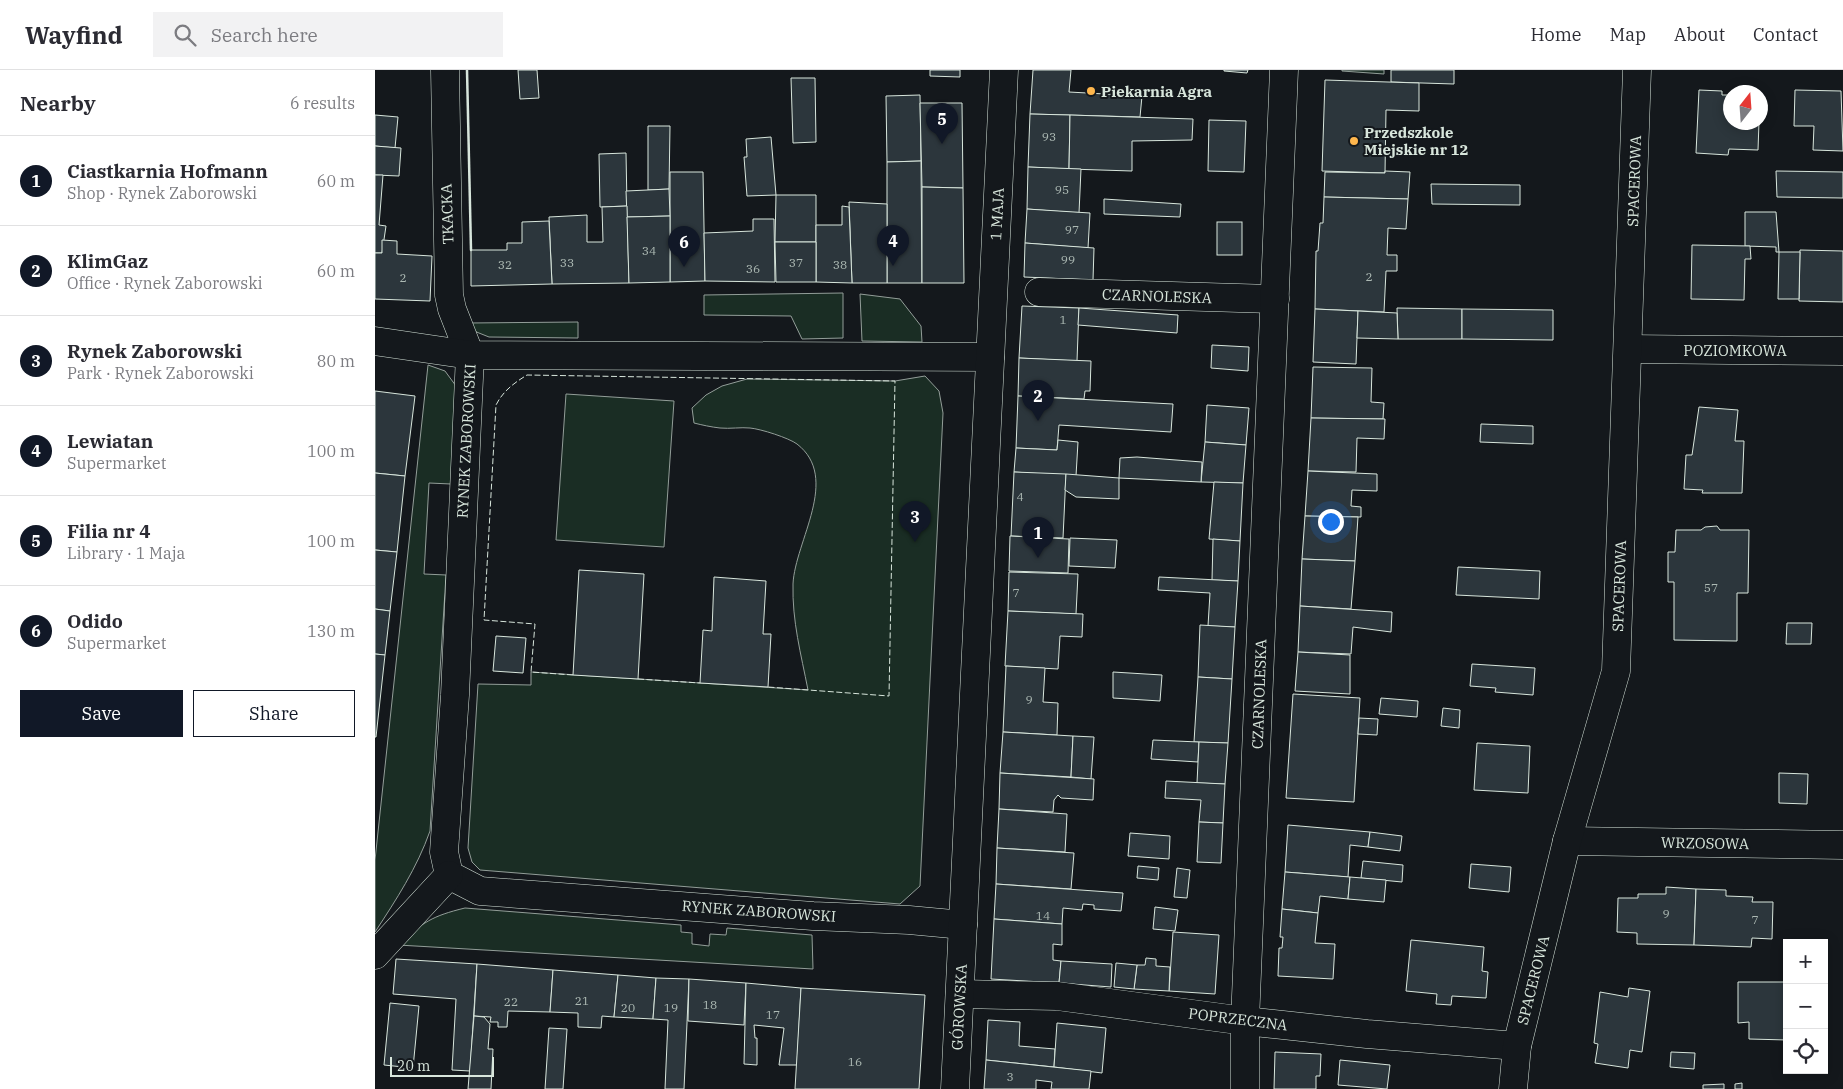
<!DOCTYPE html>
<html lang="en">
<head>
<meta charset="utf-8">
<style>
	:root { --surface:#fff; --page:#f2f2f3; --text:#2b2b33; --muted:#7c7c81; --line:#e1e1e2; --accent:#111827 }
	body { margin:0; font-family:"IBM Plex Serif",serif; background:var(--page); color:var(--text) }
	.controls { position:absolute; right:15px; bottom:15px; display:grid; overflow:hidden; border-radius:0px; box-shadow:0 2px 12px #0003 }
	.controls button { width:45px; height:45px; display:grid; place-items:center; padding:0; border:0; border-bottom:1px solid var(--line); background:var(--surface); color:var(--text); font:25px sans-serif }
	.compass { position:absolute; left:1348px; top:15px; width:45px; height:45px; border-radius:50%; background:var(--surface); box-shadow:0 2px 12px #0003; rotate:17deg }
	.scale { position:absolute; left:15px; bottom:12px; width:104px; box-sizing:border-box; padding-left:5px; border:2px solid #d8e6dc; border-top:0; font-size:14px; line-height:18px; white-space:nowrap; color:#d8e6dc; -webkit-text-stroke:4px #14181c; paint-order:stroke }
	.you { position:absolute; left:955px; top:451px; width:18px; height:18px; margin:-12px; border:4px solid #fff; border-radius:50%; background:#1a73e8; box-shadow:0 0 0 8px #1a73e833 }
	.badge { display:grid; place-items:center; width:32px; height:32px; border-radius:50%; background:var(--accent); color:#fff; font-size:16px; font-weight:700 }
	.pin { position:absolute; translate:-50% -41px; filter:drop-shadow(0 1px 2px #0008) }
	.pin::after { content:''; position:absolute; top:26px; width:18px; height:15px; background:inherit; clip-path:polygon(0 0,100% 0,50% 100%) }
	.list { margin:0; padding:0; list-style:none }
	h2 { display:flex; justify-content:space-between; align-items:center; height:65px; margin:0; padding:0 20px; font-size:21px }
	h2 small { font-size:16px; font-weight:400; color:var(--muted) }
	.list li { display:grid; grid-template-columns:32px 1fr auto; gap:15px; align-items:center; box-sizing:border-box; height:90px; padding:0 20px; border-top:1px solid var(--line) }
	.list b { display:block; font-size:19px; white-space:nowrap }
	.list p { margin:0; font-size:16px; white-space:nowrap; color:var(--muted) }
	.list em { font-size:16px; font-style:normal; color:var(--muted) }
	.actions { display:flex; gap:10px; padding:15px 20px }
	.actions a { flex:1; padding:11px 0; border:1px solid var(--accent); border-radius:0px; text-align:center; font-size:18px; color:var(--accent) }
	.actions .main { background:var(--accent); color:#fff }
	.icon { flex:none; width:28px; height:28px; fill:none; stroke:currentColor; stroke-width:2; stroke-linecap:round; stroke-linejoin:round }
	.map { position:relative; flex:none; width:1468px; height:1019px; overflow:hidden }
	header { display:flex; align-items:center; gap:30px; box-sizing:border-box; height:70px; padding:0 25px; background:var(--surface); border-bottom:1px solid var(--line) }
	header strong { font-size:24px }
	nav { display:flex; gap:28px; margin-inline-start:auto; font-size:18px }
	.search { width:350px; height:45px; background:var(--page); display:flex; align-items:center; gap:12px; box-sizing:border-box; padding:0 18px; border-radius:0px; color:var(--muted); font-size:19px }
	main { display:flex }
	aside { flex:1; background:var(--surface) }
	.map>svg:first-child { display:block }
</style>
</head>
<body>
<header>
<strong>Wayfind</strong>
<div class="search"><svg class="icon" aria-label="search" viewBox="0 0 24 24"><circle cx="10" cy="10" r="6"/><path d="M15 15l6 6"/></svg>Search here</div>
<nav><a>Home</a><a>Map</a><a>About</a><a>Contact</a></nav>
</header>
<main>
<aside>
<h2>Nearby<small>6 results</small></h2>
<ul class="list">
<li><span class="badge">1</span><div><b>Ciastkarnia Hofmann</b><p>Shop · Rynek Zaborowski</p></div><em>60 m</em></li>
<li><span class="badge">2</span><div><b>KlimGaz</b><p>Office · Rynek Zaborowski</p></div><em>60 m</em></li>
<li><span class="badge">3</span><div><b>Rynek Zaborowski</b><p>Park · Rynek Zaborowski</p></div><em>80 m</em></li>
<li><span class="badge">4</span><div><b>Lewiatan</b><p>Supermarket</p></div><em>100 m</em></li>
<li><span class="badge">5</span><div><b>Filia nr 4</b><p>Library · 1 Maja</p></div><em>100 m</em></li>
<li><span class="badge">6</span><div><b>Odido</b><p>Supermarket</p></div><em>130 m</em></li>
</ul>
<div class="actions"><a class="main">Save</a><a>Share</a></div>
</aside>
<div class="map">
<svg width="1468" height="1019" viewBox="0 0 1468 1019">
	<rect width="100%" height="100%" fill="#14181c"/>
	<g fill="#1a2d24" stroke="#939e99">
		<polygon points="967,0 1009,0 1009,4 967,1"/>
		<polygon points="468,223 468,268 427,269 416,246 329,245 329,225"/>
		<polygon points="485,224 525,229 546,256 547,272 487,271"/>
		<polygon points="203,252 203,268 114,267 99,261 94,253"/>
		<path d="M53 295 70 301 81 316 76 414 54 413 49 504 71 505 55 761C42 798 21 830 0 862V790Z"/>
		<path d="M550 306 564 321 568 343 545 816 525 834 105 800 97 792 93 778 103 614 156 615V602L433 620C426 584 417 551 418 514 420 471 466 408 422 374 414 368 386 359 375 358 366 357 355 359 345 358 336 357 327 355 319 353L317 338 331 325 347 316 372 309 520 311Z"/>
		<polygon points="191,324 299,331 289,477 181,470"/>
		<path d="M90 838 306 855V862L317 863V874L334 876 335 864 351 865 352 858 437 865 438 899 23 875C48 852 57 846 90 838Z"/>
	</g>
	<g fill="#2c363c" stroke="#d8e6dc">
		<polygon points="143,0 162,0 164,28 145,29"/>
		<polygon points="555,0 585,0 585,7 555,6"/>
		<polygon points="658,0 696,0 694,22 767,26 765,47 655,44"/>
		<polygon points="849,0 873,0 872,3 849,1"/>
		<polygon points="1016,0 1079,0 1079,14 1016,12"/>
		<polygon points="416,8 440,8 441,72 418,73"/>
		<polygon points="950,10 1044,13 1044,41 1011,40 1010,103 947,101"/>
		<polygon points="1324,20 1347,21 1347,25 1356,25 1356,52 1384,52 1383,80 1354,79 1353,85 1321,83"/>
		<polygon points="1420,20 1466,21 1468,81 1438,80 1439,56 1419,56"/>
		<polygon points="545,25 546,91 512,92 511,26"/>
		<polygon points="545,33 587,33 588,118 547,117"/>
		<polygon points="655,44 695,45 694,99 653,97"/>
		<polygon points="0,45 23,47 20,78 0,76"/>
		<polygon points="695,45 818,49 817,70 757,71 757,101 694,99"/>
		<polygon points="834,50 871,51 869,102 833,101"/>
		<polygon points="273,56 295,56 294,119 273,120"/>
		<polygon points="396,67 401,125 372,126 369,87 372,87 371,69"/>
		<polygon points="0,76 26,78 24,106 0,105"/>
		<polygon points="251,83 252,136 225,137 224,84"/>
		<polygon points="546,91 547,213 512,213 512,92"/>
		<polygon points="653,97 706,99 704,143 652,139"/>
		<polygon points="1010,101 1035,102 1033,129 949,127 950,102 1010,103"/>
		<polygon points="1401,101 1468,102 1468,128 1402,127"/>
		<polygon points="295,102 328,102 330,211 295,212"/>
		<polygon points="0,105 8,105 4,155 11,156 7,183 0,183"/>
		<polygon points="1056,114 1145,115 1145,135 1057,134"/>
		<polygon points="547,117 588,118 589,213 547,213"/>
		<polygon points="294,119 295,146 252,147 251,121"/>
		<polygon points="401,125 441,125 441,172 400,172"/>
		<polygon points="949,127 1033,129 1031,159 1013,158 1012,185 1022,185 1022,201 1011,201 1009,242 940,239 941,181 943,181 945,153 948,153"/>
		<polygon points="729,129 806,134 805,147 729,144"/>
		<polygon points="474,132 512,134 512,213 477,213"/>
		<polygon points="252,136 254,213 177,214 174,147 212,145 212,172 228,172 227,137"/>
		<polygon points="467,136 474,137 477,213 441,212 441,155 467,155"/>
		<polygon points="652,139 715,143 713,178 650,173"/>
		<polygon points="1370,142 1401,142 1404,182 1401,182 1401,177 1370,176"/>
		<polygon points="295,146 295,212 254,213 252,147"/>
		<polygon points="378,149 399,149 400,212 330,211 329,163 378,161"/>
		<polygon points="174,151 177,214 96,216 96,180 132,180 132,173 147,173 147,152"/>
		<rect x="842" y="152" width="25" height="33"/>
		<polygon points="7,170 22,171 22,184 57,186 55,231 0,229 0,183 7,183"/>
		<polygon points="400,172 441,172 441,212 401,212"/>
		<polygon points="650,173 719,178 718,210 649,207"/>
		<polygon points="1317,175 1375,176 1376,189 1370,189 1369,230 1316,229"/>
		<polygon points="1425,180 1468,181 1468,232 1424,231"/>
		<polygon points="1404,182 1425,182 1424,229 1403,229"/>
		<polygon points="647,236 704,238 702,291 644,288"/>
		<polygon points="704,238 803,245 802,263 703,255"/>
		<polygon points="1022,238 1087,239 1087,269 1023,269"/>
		<polygon points="940,239 983,241 981,294 938,292"/>
		<polygon points="1087,239 1178,240 1178,270 1087,269"/>
		<polygon points="983,241 1022,243 1023,269 982,268"/>
		<polygon points="837,275 874,277 873,301 836,298"/>
		<polygon points="644,288 716,291 715,321 710,321 709,329 643,326"/>
		<polygon points="938,297 997,298 996,332 1009,333 1008,349 936,348"/>
		<polygon points="0,321 40,326 30,406 0,403"/>
		<polygon points="643,326 798,334 796,362 684,355 682,380 641,378"/>
		<polygon points="832,335 874,338 871,375 830,372"/>
		<polygon points="1324,337 1363,340 1360,371 1369,371 1367,423 1327,423 1328,420 1309,419 1311,385 1317,385"/>
		<polygon points="936,348 1010,349 1009,369 982,368 981,402 933,401"/>
		<polygon points="1106,354 1158,356 1158,374 1105,372"/>
		<polygon points="683,370 703,372 701,406 639,402 641,378 682,380"/>
		<polygon points="830,372 871,375 868,413 826,412"/>
		<polygon points="762,387 827,392 826,412 744,408 745,388"/>
		<polygon points="933,401 1002,404 1002,421 977,420 976,436 986,437 986,447 930,446"/>
		<polygon points="639,402 691,404 688,468 636,466"/>
		<polygon points="0,403 30,406 22,482 0,480"/>
		<polygon points="691,404 744,408 744,429 701,427 690,420"/>
		<polygon points="839,412 868,413 865,471 834,469"/>
		<polygon points="930,446 983,447 980,491 927,489"/>
		<polygon points="1342,456 1345,460 1374,460 1373,523 1362,523 1362,571 1299,570 1299,512 1293,512 1293,482 1300,482 1301,460 1326,460 1330,457"/>
		<polygon points="635,466 694,469 693,503 634,501"/>
		<polygon points="695,468 742,470 740,498 694,496"/>
		<polygon points="838,469 865,471 863,511 837,510"/>
		<polygon points="0,480 22,482 15,541 0,539"/>
		<polygon points="927,489 980,491 976,539 925,536"/>
		<polygon points="1083,497 1165,501 1164,529 1081,525"/>
		<polygon points="204,500 269,504 263,609 198,605"/>
		<polygon points="634,502 703,504 701,544 633,541"/>
		<polygon points="339,507 391,511 388,564 396,564 393,617 325,613 328,560 337,561"/>
		<polygon points="784,507 863,511 860,557 833,556 835,523 783,520"/>
		<polygon points="925,536 1017,542 1016,562 978,557 976,584 923,582"/>
		<polygon points="0,539 15,541 10,585 0,584"/>
		<polygon points="633,541 708,544 707,567 685,566 683,599 630,596"/>
		<polygon points="1412,553 1437,553 1436,574 1411,574"/>
		<polygon points="825,555 860,557 857,609 823,607"/>
		<polygon points="121,566 151,568 148,603 118,601"/>
		<polygon points="923,582 975,585 975,624 920,621"/>
		<polygon points="0,584 10,585 1,667 0,667"/>
		<polygon points="1097,594 1160,598 1158,625 1120,622 1121,618 1095,616"/>
		<polygon points="631,596 670,598 668,632 683,633 682,665 628,662"/>
		<polygon points="738,602 787,605 785,631 738,628"/>
		<polygon points="823,607 857,609 853,673 819,672"/>
		<polygon points="918,624 985,628 979,732 911,728"/>
		<polygon points="1006,628 1043,631 1042,647 1004,644"/>
		<polygon points="1068,638 1085,640 1084,658 1066,656"/>
		<polygon points="984,648 1003,649 1002,665 983,664"/>
		<polygon points="628,662 698,666 696,707 625,703"/>
		<polygon points="698,666 719,667 716,709 696,707"/>
		<polygon points="778,670 824,672 823,692 776,689"/>
		<polygon points="824,672 853,673 850,714 822,713"/>
		<polygon points="1102,673 1155,676 1153,723 1099,720"/>
		<polygon points="625,703 719,709 718,730 686,728 683,725 679,730 678,742 624,739"/>
		<polygon points="1404,703 1433,704 1432,734 1404,733"/>
		<polygon points="791,711 850,714 848,753 824,752 826,730 790,728"/>
		<polygon points="624,739 692,744 690,782 622,778"/>
		<polygon points="824,752 848,753 846,793 822,792"/>
		<polygon points="913,755 995,762 993,777 975,775 973,807 910,802"/>
		<polygon points="995,762 1027,766 1025,781 993,777"/>
		<polygon points="755,763 795,766 794,789 753,786"/>
		<polygon points="622,778 699,783 696,819 621,814"/>
		<polygon points="988,791 1028,795 1027,812 986,808"/>
		<polygon points="1096,794 1136,797 1134,822 1094,818"/>
		<polygon points="763,796 784,798 783,810 762,808"/>
		<polygon points="802,798 815,800 812,828 799,827"/>
		<polygon points="910,802 975,807 973,829 945,826 943,843 907,839"/>
		<polygon points="975,807 1011,810 1009,832 973,829"/>
		<polygon points="621,814 748,823 746,841 719,839 719,835 708,834 707,840 688,838 687,854 619,849"/>
		<polygon points="1291,817 1321,819 1319,875 1262,874 1262,863 1242,862 1243,828 1263,828 1263,824 1291,824"/>
		<polygon points="1321,819 1351,820 1351,826 1378,827 1377,832 1398,832 1397,869 1377,868 1376,877 1319,875"/>
		<polygon points="780,837 803,840 800,861 778,859"/>
		<polygon points="907,839 943,843 940,873 960,874 958,909 903,906 904,878 907,878 908,867 905,867"/>
		<polygon points="619,849 687,854 687,875 678,874 678,890 686,891 684,913 616,909"/>
		<polygon points="798,862 844,865 840,924 794,921"/>
		<polygon points="1036,870 1109,877 1107,901 1113,902 1111,928 1077,926 1076,935 1061,934 1062,924 1031,921"/>
		<polygon points="771,888 781,889 781,896 795,897 794,921 759,919 762,895 770,895"/>
		<polygon points="21,889 102,894 95,1001 77,1000 81,929 18,924"/>
		<polygon points="686,891 737,894 736,917 684,913"/>
		<polygon points="741,893 762,895 759,919 739,917"/>
		<polygon points="102,894 178,900 175,942 133,941 132,957 123,957 123,952 115,952 116,947 99,946"/>
		<polygon points="178,900 243,905 239,947 227,946 226,958 203,957 203,943 175,942"/>
		<polygon points="243,905 281,908 278,949 239,947"/>
		<polygon points="281,908 314,909 309,1019 290,1019 293,950 278,949"/>
		<polygon points="314,909 371,913 369,955 313,951"/>
		<polygon points="1363,912 1412,912 1412,970 1374,969 1374,952 1363,953"/>
		<polygon points="371,913 426,918 422,995 404,995 409,958 379,955 380,968 382,968 382,995 369,994"/>
		<polygon points="426,918 550,925 544,1019 420,1019"/>
		<polygon points="1254,918 1275,921 1267,982 1255,980 1253,998 1220,993 1223,974 1219,973 1225,922 1253,927"/>
		<polygon points="15,933 44,936 38,998 9,995"/>
		<polygon points="99,946 109,947 115,954 113,979 118,979 116,1019 93,1019"/>
		<polygon points="613,950 645,952 644,976 680,979 679,997 611,990"/>
		<polygon points="682,953 731,958 727,1003 679,997"/>
		<polygon points="174,958 192,959 188,1019 170,1019"/>
		<polygon points="900,982 946,984 945,1006 941,1006 941,1019 899,1019"/>
		<polygon points="1296,982 1320,983 1319,999 1295,997"/>
		<polygon points="611,990 716,1001 714,1019 676,1019 677,1012 661,1010 661,1019 609,1019"/>
		<polygon points="965,990 1015,995 1012,1019 963,1015"/>
		<polygon points="1367,1013 1367,1019 1360,1019 1360,1014"/>
		<polygon points="1349,1014 1349,1019 1328,1019 1328,1015"/>
	</g>
	<g fill="none" stroke-linecap="round" stroke-linejoin="round">
		<defs>
			<g id="minor">
				<polyline points="70,0 74,225 77,239 95,285 80,625 69,782 74,805 105,821 438,846 534,850 588,855"/>
				<polyline points="664,222 900,229"/>
				<polyline points="0,271 95,285 615,287"/>
				<polyline points="1253,279 1468,281"/>
				<polyline points="1192,771 1468,775"/>
				<polyline points="0,885 74,805"/>
				<polyline points="585,924 682,926 870,951 992,964 1142,976"/>
				<polyline points="870,1019 870,951 909,0"/>
				<polyline points="1138,1019 1142,976 1192,771 1241,601 1262,0"/>
			</g>
			<polyline id="tertiary" points="580,1019 629,0"/>
		</defs>
		<use href="#minor" stroke="#d8e6dc" stroke-width="29"/>
		<use href="#tertiary" stroke="#d8e6dc" stroke-width="29"/>
		<use href="#minor" stroke="#14181c" stroke-width="28"/>
		<use href="#tertiary" stroke="#14181c" stroke-width="28"/>
		<g stroke="#d8e6dc" stroke-width="1" stroke-dasharray="6 2.5" stroke-linecap="butt">
			<path d="M198 605 156 602 160 554 109 550 121 335C128 321 139 313 152 305L520 311 514 626 393 617"/>
			<polyline points="263,609 325,613"/>
		</g>
		<polyline stroke="#d8e6dc" stroke-width="2.5" points="92,0 96,180"/>
	</g>
	<g fill="#ffb74d" stroke="#14181c" stroke-width="2">
		<circle cx="716" cy="21" r="5"/>
		<circle cx="979" cy="71" r="5"/>
	</g>
	<g text-anchor="middle" dominant-baseline="central" stroke-width="4" stroke-linejoin="round" paint-order="stroke">
		<g font-size="12" fill="#adbab4">
			<text x="674" y="66">93</text>
			<text x="687" y="119">95</text>
			<text x="697" y="159">97</text>
			<text x="274" y="180">34</text>
			<text x="693" y="189">99</text>
			<text x="192" y="192">33</text>
			<text x="421" y="192">37</text>
			<text x="130" y="194">32</text>
			<text x="465" y="194">38</text>
			<text x="378" y="198">36</text>
			<text x="994" y="206">2</text>
			<text x="28" y="207">2</text>
			<text x="688" y="249">1</text>
			<text x="645" y="426">4</text>
			<text x="1336" y="517">57</text>
			<text x="641" y="522">7</text>
			<text x="654" y="629">9</text>
			<text x="1291" y="843">9</text>
			<text x="668" y="845">14</text>
			<text x="1380" y="849">7</text>
			<text x="207" y="930">21</text>
			<text x="136" y="931">22</text>
			<text x="335" y="934">18</text>
			<text x="253" y="937">20</text>
			<text x="296" y="937">19</text>
			<text x="398" y="944">17</text>
			<text x="480" y="991">16</text>
			<text x="635" y="1006">3</text>
		</g>
		<g font-size="15" font-weight="bold" fill="#d8e6dc" stroke="#14181c" text-anchor="start">
			<text x="726" y="21">Piekarnia Agra</text>
			<text x="989" y="62">Przedszkole<tspan x="989" dy="17">Miejskie nr 12</tspan></text>
		</g>
		<g font-size="15" fill="#d8e6dc" stroke="#14181c">
			<text transform="translate(1259 111) rotate(-88)">SPACEROWA</text>
			<text transform="translate(72 144) rotate(-92)">TKACKA</text>
			<text transform="translate(622 144) rotate(-87)">1 MAJA</text>
			<text transform="translate(782 226) rotate(2)">CZARNOLESKA</text>
			<text x="1360" y="280">POZIOMKOWA</text>
			<text transform="translate(91 371) rotate(-87)">RYNEK ZABOROWSKI</text>
			<text transform="translate(1244 516) rotate(-88)">SPACEROWA</text>
			<text transform="translate(884 624) rotate(-88)">CZARNOLESKA</text>
			<text transform="translate(1330 773) rotate(1)">WRZOSOWA</text>
			<text transform="translate(384 841) rotate(4)">RYNEK ZABOROWSKI</text>
			<text transform="translate(1158 910) rotate(-76)">SPACEROWA</text>
			<text transform="translate(584 937) rotate(-87)">GÓROWSKA</text>
			<text transform="translate(863 949) rotate(7)">POPRZECZNA</text>
		</g>
	</g>
</svg>
<div class="controls">
<button>+</button>
<button>−</button>
<button><svg class="icon" aria-label="locate" viewBox="0 0 24 24"><circle cx="12" cy="12" r="6"/><path d="M12 2v4M12 18v4M2 12h4M18 12h4"/></svg></button>
</div>
<svg class="compass" viewBox="-18 -18 36 36"><path d="M0-13l5 13h-10z" fill="#e53935"/><path d="M0 13l5-13h-10z" fill="#7c7c81"/></svg>
<div class="scale">20 m</div>
<div class="you"></div>
<div class="pin badge" style="left:663px;top:488px">1</div>
<div class="pin badge" style="left:663px;top:351px">2</div>
<div class="pin badge" style="left:540px;top:472px">3</div>
<div class="pin badge" style="left:518px;top:196px">4</div>
<div class="pin badge" style="left:567px;top:74px">5</div>
<div class="pin badge" style="left:309px;top:197px">6</div>
</div>
</main>
</body>
</html>
